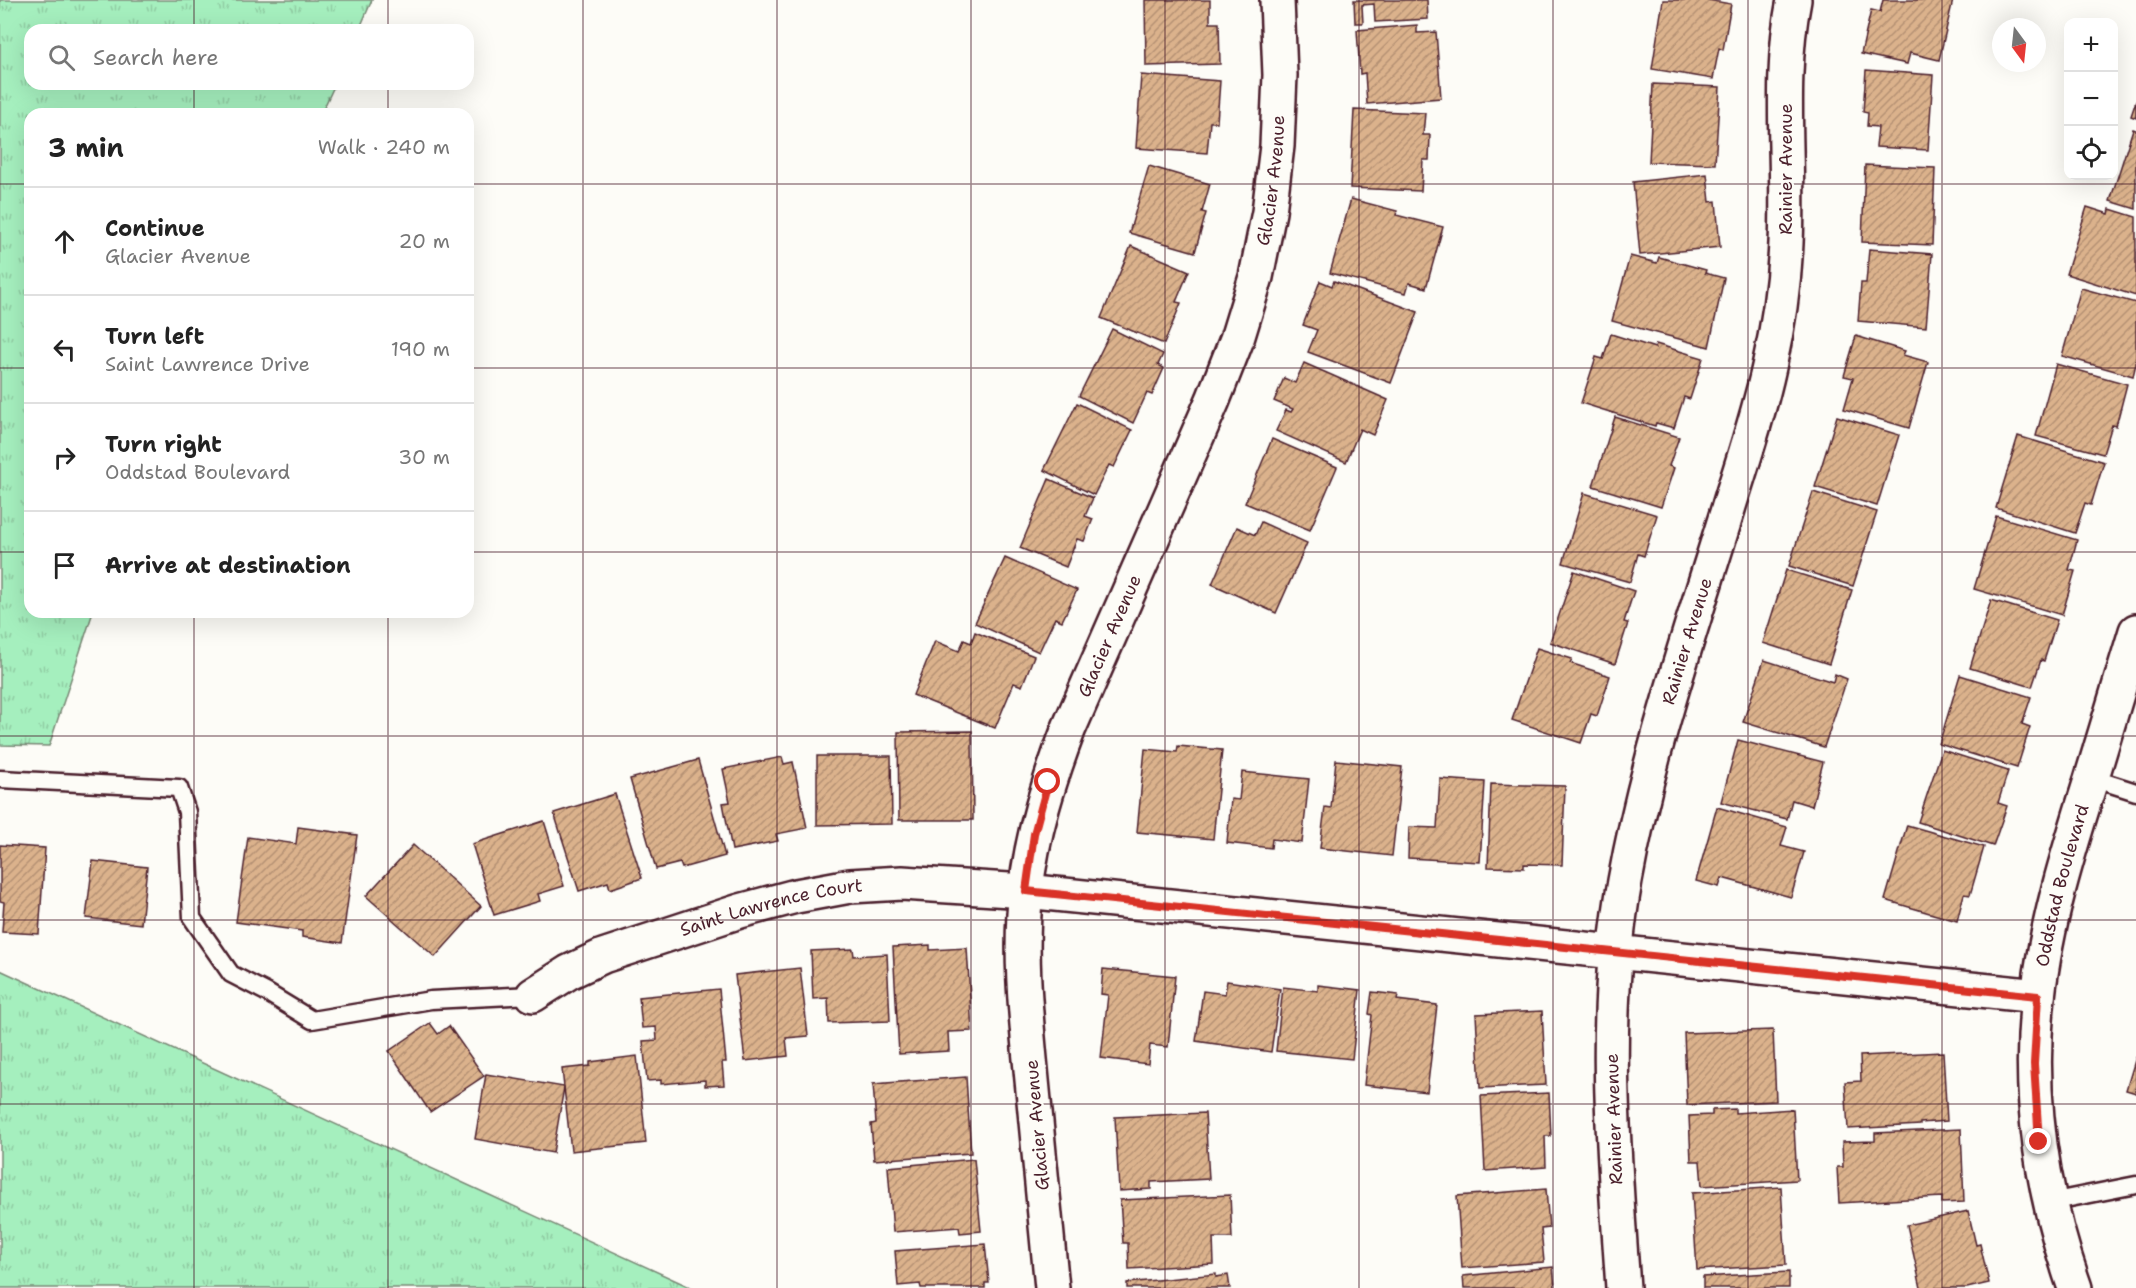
<!DOCTYPE html>
<html lang="en">
<head>
<meta charset="utf-8">
<style>
	:root { --surface:#fff; --page:#f2f2f2; --text:#222; --muted:#767676; --line:#e0e0e0 }
	body { margin:0; font-family:"Shantell Sans",sans-serif; background:var(--page); color:var(--text) }
	.controls { position:absolute; right:18px; top:18px; display:grid; overflow:hidden; border-radius:12px; box-shadow:0 6px 24px #0002 }
	.controls button { width:54px; height:54px; display:grid; place-items:center; padding:0; border:0; border-bottom:2px solid var(--line); background:var(--surface); color:var(--text); font:30px sans-serif }
	.compass { position:absolute; left:1992px; top:18px; width:54px; height:54px; border-radius:50%; background:var(--surface); box-shadow:0 6px 24px #0002; rotate:165deg }
	.stop { position:absolute; width:18px; height:18px; margin:-14px; border:4px solid #d93025; border-radius:50%; background:#fff }
	.stop.end { background:#d93025; border-color:#fff; box-shadow:0 2px 6px #0008 }
	.list { margin:0; padding:0; list-style:none }
	h2 { display:flex; justify-content:space-between; align-items:center; height:78px; margin:0; padding:0 24px; font-size:26px }
	h2 small { font-size:20px; font-weight:400; color:var(--muted) }
	.list li { display:grid; grid-template-columns:39px 1fr auto; gap:18px; align-items:center; box-sizing:border-box; height:108px; padding:0 24px; border-top:2px solid var(--line) }
	.list b { display:block; font-size:22px; white-space:nowrap }
	.list p { margin:0; font-size:20px; white-space:nowrap; color:var(--muted) }
	.list em { font-size:20px; font-style:normal; color:var(--muted) }
	.icon { flex:none; width:33px; height:33px; fill:none; stroke:currentColor; stroke-width:2; stroke-linecap:round; stroke-linejoin:round }
	.map { position:relative; flex:none; width:2136px; height:1288px; overflow:hidden }
	.search { position:absolute; background:var(--surface); box-shadow:0 6px 24px #0002; left:24px; top:24px; width:450px; height:66px; display:flex; align-items:center; gap:15px; box-sizing:border-box; padding:0 21px; border-radius:18px; color:var(--muted); font-size:22px }
	.panel { position:absolute; background:var(--surface); box-shadow:0 6px 24px #0002; left:24px; top:108px; width:450px; height:510px; border-radius:18px }
	.map>svg:first-child { display:block }
</style>
</head>
<body>
<div class="map">
<svg width="2136" height="1288" viewBox="0 0 2136 1288">
	<defs>
		<pattern id="grass-tufts" width="24" height="20" patternUnits="userSpaceOnUse" patternTransform="scale(1.5)"><rect width="24" height="20" fill="#a5efbe"/><path d="M3 7l-1-3M5 7V3M7 7l1-3M15 17l-1-3M17 17v-4M19 17l1-3" fill="none" stroke="#90cca3"/></pattern>
		<pattern id="building-hatch" width="6" height="6" patternUnits="userSpaceOnUse" patternTransform="scale(1.5)"><rect width="6" height="6" fill="#dbb28c"/><path d="M-1 1l2-2M0 6l6-6M5 7l2-2" fill="none" stroke="#b49073"/></pattern>
	</defs>
	<rect width="100%" height="100%" fill="#fdfcf7"/>
	<filter id="ink" filterUnits="userSpaceOnUse"><feTurbulence type="fractalNoise" baseFrequency=".0167" numOctaves="2"/><feDisplacementMap in="SourceGraphic" scale="12" xChannelSelector="R" yChannelSelector="G"/><feConvolveMatrix kernelMatrix="1 2 1 2 8 2 1 2 1" color-interpolation-filters="sRGB"/></filter>
	<g filter="url(#ink)">
		<g fill="url(#grass-tufts)" stroke="#788774" stroke-width="1.5">
			<polygon points="0,0 372,0 359,30 30,30 30,84 335,84 321,114 30,114 30,612 93,612 49,746 0,745"/>
			<polygon points="0,970 692,1288 0,1288"/>
		</g>
		<g fill="url(#building-hatch)" stroke="#4a1f2b" stroke-width="1.5">
			<polygon points="1145,0 1210,0 1210,23 1219,23 1220,64 1146,66"/>
			<polygon points="1354,0 1427,0 1428,19 1375,22 1374,4 1362,5 1363,23 1355,23"/>
			<polygon points="1663,0 1708,0 1731,4 1723,50 1719,48 1713,79 1652,69"/>
			<polygon points="1883,0 1953,0 1939,60 1910,53 1907,64 1861,54 1871,10 1880,12"/>
			<polygon points="1417,25 1417,33 1436,32 1441,98 1367,104 1365,73 1360,74 1357,30"/>
			<polygon points="1866,70 1933,75 1928,150 1876,147 1878,127 1867,126 1868,113 1863,112"/>
			<polygon points="1141,75 1220,81 1217,122 1210,122 1207,153 1136,148"/>
			<polygon points="1653,84 1720,87 1715,164 1649,162"/>
			<polygon points="2136,101 2136,118 2131,116"/>
			<polygon points="1354,110 1425,113 1423,135 1430,135 1429,160 1423,160 1421,191 1350,188"/>
			<polygon points="2133,129 2136,130 2136,209 2110,201"/>
			<polygon points="1865,165 1935,168 1932,245 1862,242"/>
			<polygon points="1149,166 1210,184 1202,212 1206,213 1195,252 1129,233"/>
			<polygon points="1707,174 1710,202 1716,201 1720,247 1640,255 1633,182"/>
			<polygon points="1351,199 1397,211 1396,215 1443,227 1426,288 1409,283 1406,293 1330,273"/>
			<polygon points="2087,207 2109,214 2110,209 2136,217 2136,296 2066,274"/>
			<polygon points="1131,246 1189,271 1176,302 1181,303 1164,344 1101,318"/>
			<polygon points="1869,249 1932,254 1926,327 1858,321 1861,283 1866,283"/>
			<polygon points="1630,256 1657,263 1659,257 1706,270 1705,273 1724,278 1709,347 1612,321"/>
			<polygon points="1320,281 1332,286 1334,281 1418,312 1391,383 1308,352 1317,330 1303,325"/>
			<polygon points="2081,288 2136,303 2136,364 2133,376 2062,356"/>
			<polygon points="1112,329 1163,354 1158,365 1164,368 1152,395 1147,393 1133,423 1079,396"/>
			<polygon points="1611,334 1655,348 1656,344 1703,358 1690,399 1684,397 1674,428 1656,423 1655,426 1581,403 1596,357 1603,359"/>
			<polygon points="1856,336 1905,351 1903,355 1928,362 1909,428 1844,409 1853,378 1844,376"/>
			<polygon points="1304,363 1388,400 1373,435 1360,429 1346,462 1276,431 1286,410 1291,412 1293,409 1274,401 1284,378 1295,383"/>
			<polygon points="2056,364 2127,384 2116,426 2112,425 2103,454 2036,436"/>
			<polygon points="1077,403 1132,430 1114,467 1109,465 1094,495 1044,470"/>
			<polygon points="1837,416 1899,435 1877,506 1815,487"/>
			<polygon points="1615,417 1679,437 1669,466 1674,468 1661,507 1593,486"/>
			<polygon points="2018,436 2104,462 2091,505 2085,503 2075,533 1996,508"/>
			<polygon points="1272,439 1337,467 1310,530 1245,503"/>
			<polygon points="1049,479 1093,498 1085,516 1093,519 1084,541 1077,539 1066,567 1020,548"/>
			<polygon points="1813,492 1877,512 1853,586 1789,566"/>
			<polygon points="1584,493 1657,515 1644,556 1638,554 1630,582 1563,563"/>
			<polygon points="1996,516 2077,540 2069,570 2075,571 2062,615 1974,589"/>
			<polygon points="1261,522 1307,543 1276,613 1212,584 1237,527 1255,535"/>
			<polygon points="1005,558 1077,590 1062,621 1055,618 1039,652 975,623"/>
			<polygon points="1786,570 1852,590 1829,664 1763,643"/>
			<polygon points="1574,571 1634,591 1624,622 1628,623 1615,664 1550,642"/>
			<polygon points="1991,600 2057,620 2044,661 2041,660 2032,687 1970,668"/>
			<polygon points="975,632 1034,656 1022,686 1014,683 995,728 913,695 935,641 959,651 964,640 971,643"/>
			<polygon points="1537,648 1572,659 1570,663 1610,676 1597,716 1591,714 1581,743 1512,720"/>
			<polygon points="1764,660 1833,682 1835,674 1847,679 1824,747 1743,722"/>
			<polygon points="1960,675 2031,697 2022,724 2030,727 2017,768 1939,744"/>
			<polygon points="972,731 973,820 899,820 898,732"/>
			<polygon points="1738,740 1823,762 1812,806 1792,800 1787,819 1721,802"/>
			<polygon points="1178,746 1222,750 1213,839 1137,832 1145,749 1177,752"/>
			<polygon points="1942,750 2008,771 1998,803 2007,806 1993,846 1918,822"/>
			<polygon points="817,756 891,756 892,824 817,825"/>
			<polygon points="782,757 784,764 793,762 807,828 776,834 778,841 732,850 723,803 730,802 723,769"/>
			<polygon points="698,760 725,856 682,868 680,863 656,869 630,779"/>
			<polygon points="1336,760 1402,767 1392,856 1320,848 1325,807 1331,808"/>
			<polygon points="1242,772 1309,779 1302,843 1272,839 1271,848 1227,843 1231,799 1239,800"/>
			<polygon points="1440,779 1485,782 1480,862 1408,858 1409,827 1437,828"/>
			<polygon points="1491,784 1565,786 1562,865 1524,864 1524,868 1488,867"/>
			<polygon points="615,794 642,878 610,889 608,882 579,891 554,813"/>
			<polygon points="1717,807 1787,827 1781,846 1804,852 1791,897 1722,878 1719,887 1696,881"/>
			<polygon points="544,821 564,886 538,894 540,901 494,915 472,844"/>
			<polygon points="1907,825 1984,847 1970,895 1964,894 1957,921 1885,900"/>
			<polygon points="298,827 357,835 342,943 302,937 302,931 236,922 248,837 296,844"/>
			<polygon points="0,845 45,848 39,934 2,932 4,902 0,901"/>
			<polygon points="413,845 481,906 435,957 366,896"/>
			<polygon points="93,861 147,867 141,924 86,918"/>
			<polygon points="930,945 930,950 967,948 972,1031 948,1032 949,1051 899,1054 893,947"/>
			<polygon points="853,949 854,956 887,954 890,1021 829,1023 828,998 813,999 811,951"/>
			<polygon points="800,968 808,1036 786,1038 788,1056 745,1061 735,975"/>
			<polygon points="1103,969 1175,976 1168,1047 1150,1045 1148,1064 1101,1058 1108,995 1101,994"/>
			<polygon points="1227,981 1280,989 1271,1052 1196,1041 1203,991 1225,994"/>
			<polygon points="1318,985 1360,990 1352,1059 1276,1051 1283,987 1318,991"/>
			<polygon points="719,989 726,1062 722,1062 724,1085 705,1086 705,1080 661,1084 661,1080 647,1081 643,1041 657,1040 656,1027 642,1028 639,997"/>
			<polygon points="1372,992 1398,995 1397,1000 1437,1005 1427,1092 1364,1085 1372,1015 1369,1014"/>
			<polygon points="1542,1011 1546,1085 1480,1088 1476,1014"/>
			<polygon points="430,1023 438,1034 449,1026 484,1076 430,1112 389,1051"/>
			<polygon points="1773,1030 1776,1101 1687,1105 1684,1033"/>
			<polygon points="1943,1052 1947,1121 1920,1123 1920,1125 1848,1129 1845,1082 1861,1081 1860,1056"/>
			<polygon points="637,1056 646,1143 571,1151 562,1069 590,1066 590,1062"/>
			<polygon points="2136,1057 2136,1093 2126,1090"/>
			<polygon points="486,1074 564,1087 553,1153 475,1139"/>
			<polygon points="966,1077 971,1153 874,1160 871,1124 876,1123 873,1084"/>
			<polygon points="1549,1093 1551,1136 1545,1136 1546,1167 1485,1171 1481,1096"/>
			<polygon points="1735,1109 1735,1113 1793,1109 1797,1180 1702,1186 1700,1161 1691,1161 1689,1116 1712,1115 1712,1110"/>
			<polygon points="1205,1113 1209,1179 1151,1182 1151,1189 1119,1191 1115,1117"/>
			<polygon points="1961,1129 1964,1202 1942,1203 1942,1197 1839,1203 1837,1167 1843,1167 1842,1142 1875,1141 1875,1133"/>
			<polygon points="974,1159 981,1231 960,1233 959,1227 893,1232 888,1167"/>
			<polygon points="1781,1187 1786,1265 1697,1270 1692,1193"/>
			<polygon points="1546,1189 1549,1228 1541,1229 1544,1262 1462,1268 1457,1196"/>
			<polygon points="1230,1195 1232,1238 1213,1238 1214,1264 1129,1269 1128,1243 1123,1243 1120,1200"/>
			<polygon points="1968,1211 1976,1245 1980,1244 1989,1283 1967,1288 1921,1288 1907,1225"/>
			<polygon points="985,1244 989,1283 985,1283 985,1288 921,1288 920,1284 898,1286 895,1251"/>
			<polygon points="1553,1267 1555,1288 1464,1288 1463,1276"/>
			<polygon points="1789,1272 1789,1288 1703,1288 1703,1277"/>
			<polygon points="1216,1274 1216,1277 1228,1275 1230,1288 1127,1288 1127,1283"/>
		</g>
		<g fill="none" stroke-linecap="round" stroke-linejoin="round">
			<defs>
				<g id="lane">
					<polyline points="2092,778 2136,792"/>
					<polyline points="0,779 179,788 187,812 192,918 231,974 266,992 312,1020 431,1000 533,995"/>
					<polyline points="2050,1202 2136,1185"/>
				</g>
				<g id="street">
					<path id="s1" d="M533 995 569 972 603 956 740 911 796 896 850 886 902 883 1026 891 2038 996"/>
					<path id="s2" d="M1052 1288C1045 1219 1039 1149 1032 1080 1026 1017 1019 953 1026 890 1032 834 1049 781 1069 728L1213 400 1237 339 1256 277 1269 212 1277 146 1280 75 1277 0"/>
					<path id="s3" d="M1623 1288C1614 1153 1601 1015 1625 881 1648 753 1691 630 1729 506 1743 460 1759 414 1769 367 1778 327 1784 285 1786 243 1790 162 1778 80 1794 0"/>
					<path id="s4" d="M2075 1288C2042 1194 2027 1096 2038 997 2046 923 2069 850 2091 780 2106 730 2121 681 2136 631"/>
				</g>
			</defs>
			<use href="#lane" stroke="#4a1f2b" stroke-width="21"/>
			<use href="#street" stroke="#4a1f2b" stroke-width="38"/>
			<use href="#lane" stroke="#fdfcf7" stroke-width="16"/>
			<use href="#street" stroke="#fdfcf7" stroke-width="33"/>
		</g>
	</g>
	<g fill="none" stroke-linecap="round" stroke-linejoin="round" filter="url(#ink)">
		<polyline stroke="#d93025" stroke-width="8" points="1048,782 1034,834 1026,891 2038,996 2034,1064 2039,1142"/>
	</g>
	<path fill="none" stroke="#4a1f2b" stroke-width="1.5" stroke-opacity="0.55" d="M194 0V30M388 0V30M583 0V1288M777 0V1288M971 0V1288M1165 0V1288M1359 0V1288M1553 0V1288M1748 0V1288M1942 0V1288M194 84V114M388 84V114M0 184H30M468 184H2136M0 368H30M468 368H2136M0 552H30M468 552H2136M194 612V1288M388 612V1288M0 736H2136M0 920H2136M0 1104H2136"/>
	<g text-anchor="middle" dominant-baseline="central" stroke-width="4.5" stroke-linejoin="round" paint-order="stroke">
		<g font-size="18" fill="#4a1f2b" stroke="#fdfcf7">
			<text transform="translate(1786 169) rotate(-90)">Rainier Avenue</text>
			<text stroke="none"><textPath href="#s2" startOffset="1154">Glacier Avenue</textPath></text>
			<text stroke="none"><textPath href="#s2" startOffset="668">Glacier Avenue</textPath></text>
			<text stroke="none"><textPath href="#s3" startOffset="656">Rainier Avenue</textPath></text>
			<text stroke="none"><textPath href="#s4" startOffset="410">Oddstad Boulevard</textPath></text>
			<text stroke="none"><textPath href="#s1" startOffset="256">Saint Lawrence Court</textPath></text>
			<text transform="translate(1614 1119) rotate(-92)">Rainier Avenue</text>
			<text transform="translate(1037 1125) rotate(-95)">Glacier Avenue</text>
		</g>
	</g>
</svg>
<div class="controls">
<button>+</button>
<button>−</button>
<button><svg class="icon" aria-label="locate" viewBox="0 0 24 24"><circle cx="12" cy="12" r="6"/><path d="M12 2v4M12 18v4M2 12h4M18 12h4"/></svg></button>
</div>
<svg class="compass" viewBox="-18 -18 36 36"><path d="M0-13l5 13h-10z" fill="#e53935"/><path d="M0 13l5-13h-10z" fill="#767676"/></svg>
<div class="stop" style="left:1048px;top:782px"></div>
<div class="stop end" style="left:2039px;top:1142px"></div>
<div class="search"><svg class="icon" aria-label="search" viewBox="0 0 24 24"><circle cx="10" cy="10" r="6"/><path d="M15 15l6 6"/></svg>Search here</div>
<section class="panel">
<h2>3 min<small>Walk · 240 m</small></h2>
<ul class="list">
<li><svg class="icon" aria-label="ahead" viewBox="0 0 24 24"><path d="M12 20V5M6 11l6-6 6 6"/></svg><div><b>Continue</b><p>Glacier Avenue</p></div><em>20 m</em></li>
<li><svg class="icon" aria-label="left" viewBox="0 0 24 24"><path d="M17 20v-9H6M10 6l-5 5 5 5"/></svg><div><b>Turn left</b><p>Saint Lawrence Drive</p></div><em>190 m</em></li>
<li><svg class="icon" aria-label="right" viewBox="0 0 24 24"><path d="M7 20v-9h11M14 6l5 5-5 5"/></svg><div><b>Turn right</b><p>Oddstad Boulevard</p></div><em>30 m</em></li>
<li><svg class="icon" aria-label="arrive" viewBox="0 0 24 24"><path d="M6 21V4h12l-3 4 3 4H6"/></svg><div><b>Arrive at destination</b></div></li>
</ul>
</section>
</div>
</body>
</html>
